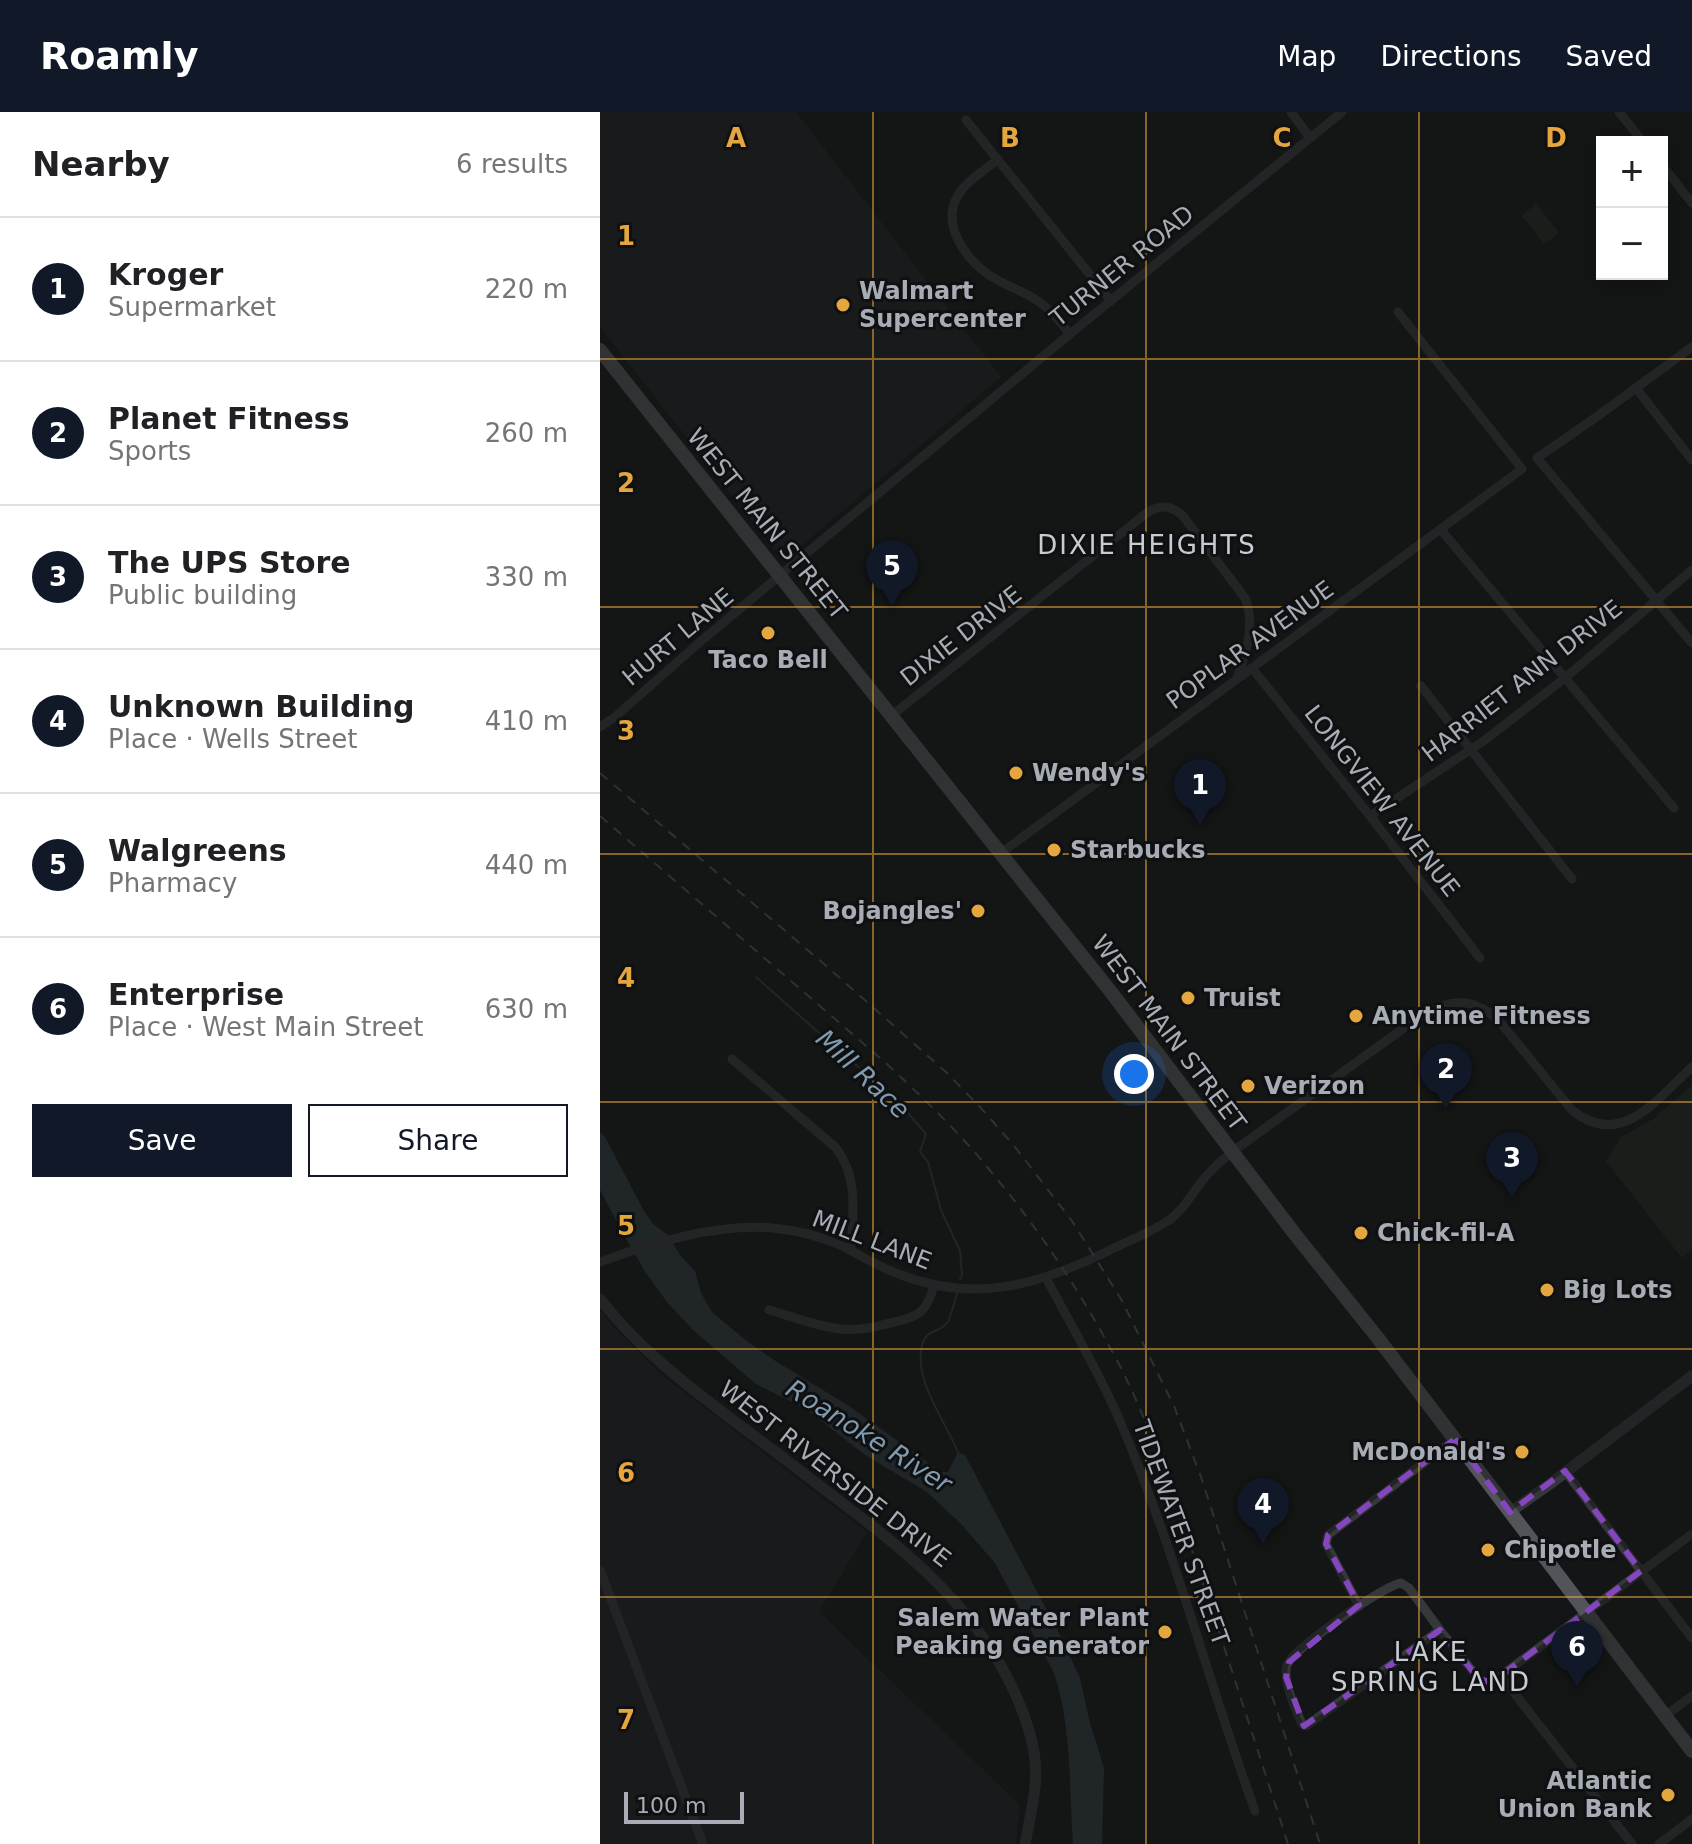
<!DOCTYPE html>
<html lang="en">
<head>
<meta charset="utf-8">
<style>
	:root { --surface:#fff; --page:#f6f6f6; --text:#202124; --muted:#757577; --line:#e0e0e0; --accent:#111827 }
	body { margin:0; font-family:"DejaVu Sans",sans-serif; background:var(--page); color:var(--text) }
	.controls { position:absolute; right:24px; top:24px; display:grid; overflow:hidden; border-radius:0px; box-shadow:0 4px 20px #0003 }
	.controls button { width:72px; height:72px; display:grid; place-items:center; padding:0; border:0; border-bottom:2px solid var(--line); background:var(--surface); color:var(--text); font:40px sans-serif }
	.scale { position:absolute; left:24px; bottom:20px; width:120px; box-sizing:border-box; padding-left:8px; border:4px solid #a7acb5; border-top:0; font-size:22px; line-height:28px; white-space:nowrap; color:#a7acb5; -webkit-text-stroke:6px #0f1011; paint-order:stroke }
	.you { position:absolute; left:534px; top:962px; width:28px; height:28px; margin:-20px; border:6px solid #fff; border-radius:50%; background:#1a73e8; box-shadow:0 0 0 12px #1a73e833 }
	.badge { display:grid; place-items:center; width:52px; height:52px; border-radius:50%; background:var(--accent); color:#fff; font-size:26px; font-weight:700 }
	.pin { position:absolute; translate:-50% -66px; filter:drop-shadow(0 2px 4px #0008) }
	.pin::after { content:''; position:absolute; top:42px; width:28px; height:24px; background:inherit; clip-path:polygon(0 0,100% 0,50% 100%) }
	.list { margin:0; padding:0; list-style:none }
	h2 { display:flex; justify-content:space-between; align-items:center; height:104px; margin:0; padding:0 32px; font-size:34px }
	h2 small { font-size:26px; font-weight:400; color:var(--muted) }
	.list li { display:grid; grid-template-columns:52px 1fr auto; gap:24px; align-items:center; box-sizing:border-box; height:144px; padding:0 32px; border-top:2px solid var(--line) }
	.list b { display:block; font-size:30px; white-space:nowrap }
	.list p { margin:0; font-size:26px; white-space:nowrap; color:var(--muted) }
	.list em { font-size:26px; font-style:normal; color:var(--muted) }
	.actions { display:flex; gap:16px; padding:24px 32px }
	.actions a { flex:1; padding:18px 0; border:2px solid var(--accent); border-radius:0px; text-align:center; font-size:28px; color:var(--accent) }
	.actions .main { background:var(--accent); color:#fff }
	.map { position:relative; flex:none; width:1092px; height:1732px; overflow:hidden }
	header { display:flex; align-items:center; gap:48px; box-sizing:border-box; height:112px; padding:0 40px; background:var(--accent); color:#fff }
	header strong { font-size:38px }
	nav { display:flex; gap:44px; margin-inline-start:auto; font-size:28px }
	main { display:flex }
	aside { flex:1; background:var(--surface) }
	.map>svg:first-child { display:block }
</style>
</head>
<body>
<header>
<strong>Roamly</strong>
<nav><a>Map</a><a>Directions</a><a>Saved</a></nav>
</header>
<main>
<aside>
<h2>Nearby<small>6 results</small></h2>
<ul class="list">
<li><span class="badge">1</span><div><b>Kroger</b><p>Supermarket</p></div><em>220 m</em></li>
<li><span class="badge">2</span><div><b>Planet Fitness</b><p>Sports</p></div><em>260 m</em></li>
<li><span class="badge">3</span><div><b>The UPS Store</b><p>Public building</p></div><em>330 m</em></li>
<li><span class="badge">4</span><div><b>Unknown Building</b><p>Place · Wells Street</p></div><em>410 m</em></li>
<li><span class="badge">5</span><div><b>Walgreens</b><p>Pharmacy</p></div><em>440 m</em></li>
<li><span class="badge">6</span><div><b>Enterprise</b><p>Place · West Main Street</p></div><em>630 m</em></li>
</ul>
<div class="actions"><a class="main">Save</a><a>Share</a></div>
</aside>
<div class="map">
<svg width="1092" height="1732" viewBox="0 0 1092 1732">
	<rect width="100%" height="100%" fill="#141516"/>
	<g fill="#212123">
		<polygon points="0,0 196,0 401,265 188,445 179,443 0,215"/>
		<polygon points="0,1197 15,1217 63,1264 267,1420 219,1500 420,1693 416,1732 0,1732"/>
	</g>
	<g fill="#212922">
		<polygon points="936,91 959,121 944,132 922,104"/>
		<polygon points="1092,973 1092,1138 1082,1146 1006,1049 1021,1025 1053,1007"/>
	</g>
	<path fill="#2f383e" d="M0 1020 5 1025 44 1099 53 1112 68 1123 80 1143 95 1159 101 1181 112 1200 148 1230 177 1250 249 1294 341 1360H348L358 1340 365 1343 462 1527 480 1566 490 1611 504 1656 502 1732H473C469 1676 472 1615 454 1561L395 1451 362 1413 327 1380 265 1343 206 1297 156 1272 93 1218 67 1190 46 1161 26 1127 0 1078Z"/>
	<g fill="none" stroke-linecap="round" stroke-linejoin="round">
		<g stroke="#2f383e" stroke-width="2">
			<polyline points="156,865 245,944 278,971 302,994 326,1022 320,1040 328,1050 341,1098 360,1139 362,1164 360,1167"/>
			<path d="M357 1181C354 1190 352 1203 347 1211 340 1220 327 1218 323 1230 311 1267 347 1310 359 1343"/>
		</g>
		<g stroke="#36373b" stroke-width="9">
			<polyline points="691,0 710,26"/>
			<polyline points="1019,0 1043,30"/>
			<polyline points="366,8 511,189"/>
			<path d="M398 47C384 59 365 70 357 85 342 112 364 144 385 160 400 172 419 177 435 187 450 196 459 209 470 222"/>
			<polyline points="1062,53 1092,91"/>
			<polyline points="1092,235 995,306 937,346 1092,531"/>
			<polyline points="1036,276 1092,348"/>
			<polyline points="841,418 1074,696"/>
			<polyline points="652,556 770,704 880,846"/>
			<polyline points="821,574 972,767"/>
			<path d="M291 604 548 400C562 392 572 394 583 404L645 486C656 513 646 540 637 566"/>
			<polyline points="0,615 15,605 101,529 470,222 742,0"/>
			<polyline points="770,704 885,628 965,566 1092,458"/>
			<polyline points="401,741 922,357 798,200"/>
			<path d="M132 947 235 1035C259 1064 253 1103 251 1139"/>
			<path d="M0 1150C51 1131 117 1111 172 1116 196 1118 220 1124 242 1134 260 1143 278 1154 296 1161 372 1192 436 1174 506 1140 526 1130 547 1122 566 1110 581 1101 588 1088 598 1074 608 1061 619 1050 632 1040L815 908C847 887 871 882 900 910L971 997C1020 1039 1057 987 1092 955"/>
			<path d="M446 1166C471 1213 498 1258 519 1307 574 1434 608 1569 655 1699"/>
			<path d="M169 1198C198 1206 230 1220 260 1217 271 1216 281 1213 291 1211 318 1205 327 1201 334 1173"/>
			<polyline points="965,1359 1092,1526"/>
			<polyline points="0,1458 103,1732"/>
			<polyline points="759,1494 726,1432 728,1423 855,1327"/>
			<path d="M840 1518 809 1476 801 1471C783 1474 694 1536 687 1553 682 1567 696 1599 702 1612L706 1614 840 1518 878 1566 883 1570 891 1571 1092 1422"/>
			<polyline points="901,1564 1032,1732"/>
			<polyline points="1065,1604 1092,1584"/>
			<polyline points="1059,1732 1092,1707"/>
		</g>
		<g stroke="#36373b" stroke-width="11">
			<path d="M0 1187C38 1236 85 1272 134 1309 173 1338 211 1367 250 1397 313 1444 368 1492 406 1563 420 1590 432 1618 435 1648 438 1676 430 1704 425 1732"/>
			<polyline points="910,1400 950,1372 1092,1264"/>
		</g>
		<polyline stroke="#52545a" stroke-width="14" points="0,238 511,880 694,1121 777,1225 1092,1639"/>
		<g stroke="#4f5156" stroke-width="2" stroke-dasharray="10 8" stroke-linecap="butt">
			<polyline points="0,661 224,852 346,960 380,995 415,1035 472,1109 521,1187 574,1294 601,1365 720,1732"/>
			<path d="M0 704 287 952C322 985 357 1018 388 1056 436 1113 478 1176 513 1241 548 1305 570 1376 594 1444 626 1540 657 1636 688 1732"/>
		</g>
	</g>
	<path d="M0 0H1092V1732H0ZM855 1327 910 1400 965 1359 1041 1459 891 1571 878 1566 840 1518 704 1614 686 1565 689 1550 759 1493 726 1432 728 1423Z" fill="#141516" fill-opacity=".55" fill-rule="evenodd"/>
	<path fill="none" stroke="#8446bd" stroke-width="6" stroke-dasharray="16 10" stroke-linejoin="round" d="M855 1327 910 1400 965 1359 1041 1459 891 1571 878 1566 840 1518 704 1614 686 1565 689 1550 759 1493 726 1432 728 1423Z"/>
	<path fill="none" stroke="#e4a63e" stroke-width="2" stroke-opacity="0.55" d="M273 0V1732M546 0V1732M819 0V1732M0 247H1092M0 495H1092M0 742H1092M0 990H1092M0 1237H1092M0 1485H1092"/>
	<g fill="#e4a63e" stroke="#0f1011" stroke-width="3">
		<circle cx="243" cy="193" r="8"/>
		<circle cx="168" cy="521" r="8"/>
		<circle cx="416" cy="661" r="8"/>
		<circle cx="454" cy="738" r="8"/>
		<circle cx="378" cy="799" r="8"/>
		<circle cx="588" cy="886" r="8"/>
		<circle cx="756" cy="904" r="8"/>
		<circle cx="648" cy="974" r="8"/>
		<circle cx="761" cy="1121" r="8"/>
		<circle cx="947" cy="1178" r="8"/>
		<circle cx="922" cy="1340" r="8"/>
		<circle cx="888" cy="1438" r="8"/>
		<circle cx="565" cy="1520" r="8"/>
		<circle cx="1068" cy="1683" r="8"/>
	</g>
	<g text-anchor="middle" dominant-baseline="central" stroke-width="6" stroke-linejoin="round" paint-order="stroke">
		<g font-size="24" fill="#a7acb5" stroke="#0f1011">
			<text transform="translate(522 154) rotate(-39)">TURNER ROAD</text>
			<text transform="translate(167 412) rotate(51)">WEST MAIN STREET</text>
			<text transform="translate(361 524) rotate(-38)">DIXIE DRIVE</text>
			<text transform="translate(78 525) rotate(-40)">HURT LANE</text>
			<text transform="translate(650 533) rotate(-36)">POPLAR AVENUE</text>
			<text transform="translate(922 569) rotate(-38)">HARRIET ANN DRIVE</text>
			<text transform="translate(782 689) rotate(52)">LONGVIEW AVENUE</text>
			<text transform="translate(569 921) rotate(53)">WEST MAIN STREET</text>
			<text transform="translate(272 1128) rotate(21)">MILL LANE</text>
			<text transform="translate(235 1362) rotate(38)">WEST RIVERSIDE DRIVE</text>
			<text transform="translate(581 1421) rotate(70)">TIDEWATER STREET</text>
		</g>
		<g font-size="24" font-weight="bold" fill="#a7acb5" stroke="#0f1011" text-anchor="start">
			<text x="259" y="179">Walmart<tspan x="259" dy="28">Supercenter</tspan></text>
			<text x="168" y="548" text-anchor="middle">Taco Bell</text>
			<text x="432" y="661">Wendy's</text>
			<text x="470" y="738">Starbucks</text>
			<text x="362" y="799" text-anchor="end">Bojangles'</text>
			<text x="604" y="886">Truist</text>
			<text x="772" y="904">Anytime Fitness</text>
			<text x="664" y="974">Verizon</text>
			<text x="777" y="1121">Chick-fil-A</text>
			<text x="963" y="1178">Big Lots</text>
			<text x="906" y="1340" text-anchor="end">McDonald's</text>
			<text x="904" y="1438">Chipotle</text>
			<text x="549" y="1506" text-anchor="end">Salem Water Plant<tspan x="549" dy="28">Peaking Generator</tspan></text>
			<text x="1052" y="1669" text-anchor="end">Atlantic<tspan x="1052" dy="28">Union Bank</tspan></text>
		</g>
		<g font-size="26" letter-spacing="2" fill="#c8cbd2" stroke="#0f1011">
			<text x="547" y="433">DIXIE HEIGHTS</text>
			<text x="831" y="1540">LAKE<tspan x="831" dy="30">SPRING LAND</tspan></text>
		</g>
		<g font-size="26" font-style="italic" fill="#819aae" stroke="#0f1011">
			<text transform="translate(263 962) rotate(43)">Mill Race</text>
			<text transform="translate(269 1324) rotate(32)">Roanoke River</text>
		</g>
	</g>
	<g font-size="26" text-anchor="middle" font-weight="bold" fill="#e4a63e" stroke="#0f1011" stroke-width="6" stroke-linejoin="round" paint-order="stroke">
		<text x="136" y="35">A</text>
		<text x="410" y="35">B</text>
		<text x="682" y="35">C</text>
		<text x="956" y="35">D</text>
		<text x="26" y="133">1</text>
		<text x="26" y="380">2</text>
		<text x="26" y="628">3</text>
		<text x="26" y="875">4</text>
		<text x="26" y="1123">5</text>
		<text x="26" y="1370">6</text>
		<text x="26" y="1617">7</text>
	</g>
</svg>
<div class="controls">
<button>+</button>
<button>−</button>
</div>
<div class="scale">100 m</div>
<div class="you"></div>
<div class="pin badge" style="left:600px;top:713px">1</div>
<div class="pin badge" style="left:846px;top:997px">2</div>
<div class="pin badge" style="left:912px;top:1086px">3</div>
<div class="pin badge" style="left:663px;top:1432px">4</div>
<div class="pin badge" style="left:292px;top:494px">5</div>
<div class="pin badge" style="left:977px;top:1575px">6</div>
</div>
</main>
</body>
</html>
